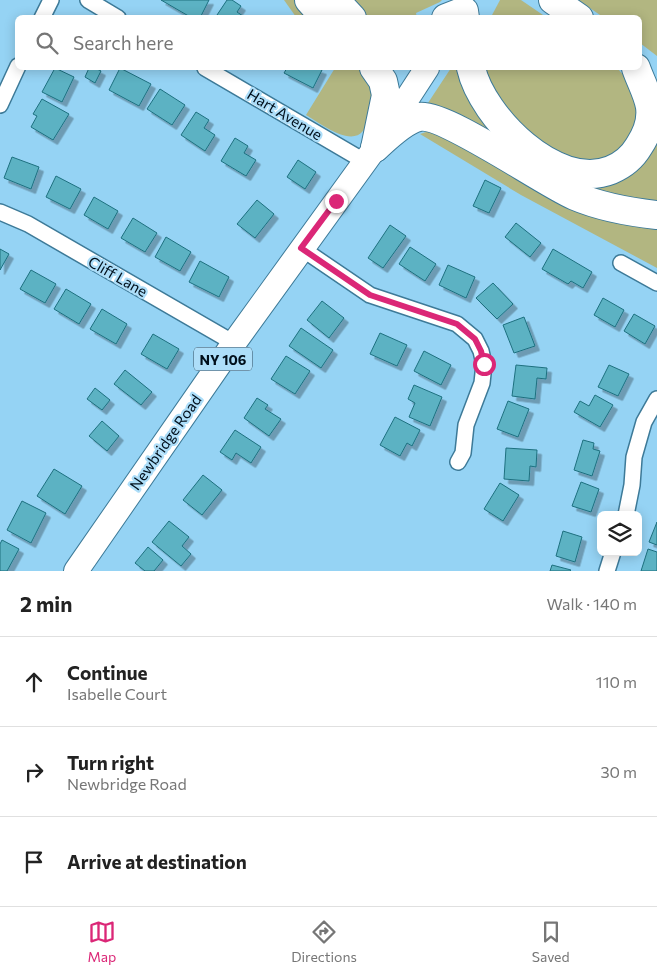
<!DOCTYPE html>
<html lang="en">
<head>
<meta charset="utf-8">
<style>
	:root { --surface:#fff; --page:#f2f2f2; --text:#222; --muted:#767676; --line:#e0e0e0; --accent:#db2777 }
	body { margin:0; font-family:Commissioner,sans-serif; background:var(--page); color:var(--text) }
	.controls { position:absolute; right:15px; bottom:15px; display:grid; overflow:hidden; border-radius:8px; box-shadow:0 2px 12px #0003 }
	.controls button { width:45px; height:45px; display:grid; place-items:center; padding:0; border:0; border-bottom:1px solid var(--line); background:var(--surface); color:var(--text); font:25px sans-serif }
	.stop { position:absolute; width:15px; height:15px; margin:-11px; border:4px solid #db2777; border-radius:50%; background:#fff }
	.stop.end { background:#db2777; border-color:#fff; box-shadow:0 1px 5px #0008 }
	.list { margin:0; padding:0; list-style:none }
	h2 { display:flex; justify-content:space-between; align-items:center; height:65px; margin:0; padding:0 20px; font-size:21px }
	h2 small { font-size:16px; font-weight:400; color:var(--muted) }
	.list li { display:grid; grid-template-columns:32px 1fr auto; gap:15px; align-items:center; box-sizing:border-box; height:90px; padding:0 20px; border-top:1px solid var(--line) }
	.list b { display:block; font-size:19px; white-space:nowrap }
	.list p { margin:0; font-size:16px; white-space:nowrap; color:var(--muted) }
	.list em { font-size:16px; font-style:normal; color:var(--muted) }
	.icon { flex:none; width:28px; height:28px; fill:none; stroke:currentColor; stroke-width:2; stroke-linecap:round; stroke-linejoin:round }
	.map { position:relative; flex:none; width:657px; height:571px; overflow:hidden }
	.search { position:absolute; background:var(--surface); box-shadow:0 2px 12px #0003; left:15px; right:15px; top:15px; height:55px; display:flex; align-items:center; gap:12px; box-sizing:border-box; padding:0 18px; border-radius:8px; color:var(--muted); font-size:19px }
	.sheet { height:335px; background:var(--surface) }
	nav { display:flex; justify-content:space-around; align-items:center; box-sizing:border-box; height:70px; border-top:1px solid var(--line); background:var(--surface); font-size:14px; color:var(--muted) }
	nav a { display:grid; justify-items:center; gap:2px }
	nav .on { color:var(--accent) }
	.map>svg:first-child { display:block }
</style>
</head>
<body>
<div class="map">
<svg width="657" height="571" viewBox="0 0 657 571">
	<defs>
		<filter id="shadow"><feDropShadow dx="4.5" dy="4.5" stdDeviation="0" flood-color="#0004"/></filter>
	</defs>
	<rect width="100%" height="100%" fill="#95d3f4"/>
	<g fill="#b2b681">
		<polygon points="284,0 297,0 314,17 296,17"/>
		<polygon points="342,0 442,0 440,2 416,13 417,18 358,17"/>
		<polygon points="500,0 521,0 546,17 491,17"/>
		<polygon points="578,0 657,0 657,56 640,43 640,18 603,17"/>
		<path d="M335 68H365L379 103C374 112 369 123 363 131 350 147 320 123 306 115Z"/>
		<polygon points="451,68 461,68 490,125 602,183 657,126 657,210 607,202 422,112"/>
		<polygon points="475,68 617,68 638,91 644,111 628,152 582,170 515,130"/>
		<polygon points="427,126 657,224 657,268 521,195 420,134 426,132"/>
	</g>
	<g fill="#5cb2c3" stroke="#1e707f" filter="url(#shadow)">
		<polygon points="161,0 209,0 200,18 192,18"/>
		<polygon points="227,0 232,0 241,6 237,12 246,18 215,18"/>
		<polygon points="55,68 74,77 62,102 42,92"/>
		<polygon points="89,68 95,68 101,71 95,83 85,77"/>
		<polygon points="120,68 151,84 139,106 109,90"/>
		<polygon points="287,68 316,68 322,70 313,88 284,73"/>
		<polygon points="160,89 185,105 172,125 147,109"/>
		<polygon points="42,99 69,114 53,140 31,127 37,116 33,114"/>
		<polygon points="196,112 209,120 204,128 215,135 205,151 181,135"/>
		<polygon points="235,138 248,146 244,153 256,160 246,176 221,161"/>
		<polygon points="12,157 39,167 31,189 4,178"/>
		<polygon points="298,160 316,172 305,189 287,177"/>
		<polygon points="56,176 81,189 70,209 46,197"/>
		<polygon points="485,180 501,188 489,213 473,206"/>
		<polygon points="94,197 118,211 108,229 84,215"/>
		<polygon points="257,200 274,214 255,238 237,224"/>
		<polygon points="133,218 157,233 145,252 121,238"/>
		<polygon points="516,223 541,243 530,257 505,237"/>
		<polygon points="390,225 406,236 383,268 368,258"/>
		<polygon points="166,237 191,252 180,271 155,257"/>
		<polygon points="410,247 436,264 425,281 399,264"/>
		<polygon points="0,249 9,254 0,270"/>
		<polygon points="553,249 592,272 583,288 571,281 568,284 542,269"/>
		<polygon points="200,261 229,277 219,297 189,282"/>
		<polygon points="448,265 475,277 466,298 439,285"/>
		<polygon points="31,270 56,284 45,303 20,289"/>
		<polygon points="493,283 513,304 497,319 476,298"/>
		<polygon points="66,289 91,304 79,324 54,309"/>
		<polygon points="603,298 624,310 615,327 594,315"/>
		<polygon points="322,301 344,318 329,338 307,320"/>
		<polygon points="102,309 127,324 116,344 90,329"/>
		<polygon points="634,314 655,326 645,344 624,331"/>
		<polygon points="524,317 535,346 514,353 503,325"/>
		<polygon points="301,328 333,350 321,368 289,346"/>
		<polygon points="380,333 407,345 397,366 370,354"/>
		<polygon points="153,334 179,349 167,369 141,354"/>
		<polygon points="424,351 451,365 441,385 414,371"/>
		<polygon points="286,356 310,371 295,394 271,379"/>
		<polygon points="516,365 547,368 546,379 537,378 535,399 512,396"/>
		<polygon points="609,365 629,374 618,396 598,387"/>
		<polygon points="125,370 152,392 141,405 114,384"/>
		<polygon points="414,385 442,397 430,426 409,417 415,403 408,399"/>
		<polygon points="95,388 110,400 102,410 87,399"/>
		<polygon points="595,395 613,405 600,427 574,412 580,401 589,406"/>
		<polygon points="257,398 268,405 265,409 281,419 269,436 244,418"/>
		<polygon points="508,401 529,409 518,437 497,429"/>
		<polygon points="395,417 420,430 412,446 407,443 400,456 380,445"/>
		<polygon points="102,421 119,436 107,451 89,436"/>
		<polygon points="235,430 261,447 251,463 236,453 232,460 220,452"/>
		<polygon points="583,440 594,443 593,449 600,451 592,476 574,470"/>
		<polygon points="506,448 537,450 536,467 530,466 529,481 504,479"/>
		<polygon points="54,469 82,486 65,514 37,496"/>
		<polygon points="203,475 222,490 202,515 183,500"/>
		<polygon points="581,482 599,489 591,512 572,506"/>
		<polygon points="500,483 519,495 503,521 484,509"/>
		<polygon points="22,501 46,513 31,543 7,530"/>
		<polygon points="169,521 189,537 182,546 191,554 181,566 152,542"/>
		<polygon points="657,522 657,545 649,542"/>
		<polygon points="563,531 582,537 575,562 556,556"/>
		<polygon points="2,540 19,549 7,571 0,571 0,544"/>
		<polygon points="148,547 163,560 154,571 145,571 135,563"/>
		<polygon points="648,549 657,552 657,571 641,571"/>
		<polygon points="552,565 571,570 570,571 550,571"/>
	</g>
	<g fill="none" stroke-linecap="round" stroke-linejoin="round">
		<defs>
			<g id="minor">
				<polyline points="88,0 118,18"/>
				<polyline points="42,18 51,0"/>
				<polyline points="205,68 364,161"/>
				<polyline points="0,105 18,66"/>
				<polyline points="0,212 28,224 234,343"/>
				<polyline points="301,248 370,295 457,324 475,339 481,351 484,364 482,383 466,425 463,453 458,462"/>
				<polyline points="621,263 657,283"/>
				<polyline points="626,515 632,485 634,457 644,422 657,399"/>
				<polyline points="607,571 613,552"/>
			</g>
			<polyline id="primary" points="76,571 234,343 375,148 427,68"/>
			<g id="motorway">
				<polyline points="309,0 325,18"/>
				<polyline points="335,0 352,18"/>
				<polyline points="553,0 579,18"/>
				<polyline points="446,18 464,11 465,18"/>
				<polyline points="374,68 383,81 386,95 375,148"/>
				<path d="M471 68C482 117 556 192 611 170 623 165 632 158 639 146 647 134 652 122 650 107 648 94 640 80 636 68"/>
				<path d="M375 148C386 138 404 120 419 117 444 112 544 183 575 196 601 207 629 212 657 215"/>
			</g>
		</defs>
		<use href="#minor" stroke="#3d7a98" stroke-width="18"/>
		<use href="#primary" stroke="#3d7a98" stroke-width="26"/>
		<use href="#motorway" stroke="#3d7a98" stroke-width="30"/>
		<use href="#minor" stroke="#fff" stroke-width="15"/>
		<use href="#primary" stroke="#fff" stroke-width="24"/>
		<use href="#motorway" stroke="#fff" stroke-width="28"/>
	</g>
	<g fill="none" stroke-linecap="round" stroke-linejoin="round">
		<polyline stroke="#db2777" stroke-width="6" points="336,201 301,248 370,295 457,324 475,339 481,351 484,364"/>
	</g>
	<g text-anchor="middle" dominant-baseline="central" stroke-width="4.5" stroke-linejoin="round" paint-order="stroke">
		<rect fill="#addef9" stroke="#344d5e" stroke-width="1" x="194" y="347.5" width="58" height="23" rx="4"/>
		<g font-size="14" font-weight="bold" fill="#000f1b">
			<text x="223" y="359">NY 106</text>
		</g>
		<g font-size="15" fill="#000f1b" stroke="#addef9">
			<text transform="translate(285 114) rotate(31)">Hart Avenue</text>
			<text transform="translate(118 276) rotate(30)">Cliff Lane</text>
			<text transform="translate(165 442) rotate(-55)">Newbridge Road</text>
		</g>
	</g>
</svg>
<div class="controls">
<button><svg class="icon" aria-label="layers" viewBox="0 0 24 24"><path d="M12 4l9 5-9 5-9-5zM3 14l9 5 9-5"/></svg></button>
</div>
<div class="stop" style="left:484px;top:364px"></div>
<div class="stop end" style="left:336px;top:201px"></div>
<div class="search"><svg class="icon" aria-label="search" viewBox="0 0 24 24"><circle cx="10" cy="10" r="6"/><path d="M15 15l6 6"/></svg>Search here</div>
</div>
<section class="sheet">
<h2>2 min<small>Walk · 140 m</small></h2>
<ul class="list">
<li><svg class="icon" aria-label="ahead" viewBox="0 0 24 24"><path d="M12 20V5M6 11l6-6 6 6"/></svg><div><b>Continue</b><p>Isabelle Court</p></div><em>110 m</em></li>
<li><svg class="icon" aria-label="right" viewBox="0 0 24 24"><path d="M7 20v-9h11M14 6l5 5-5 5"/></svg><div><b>Turn right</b><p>Newbridge Road</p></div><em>30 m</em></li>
<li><svg class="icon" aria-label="arrive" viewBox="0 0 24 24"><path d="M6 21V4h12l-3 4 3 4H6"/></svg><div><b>Arrive at destination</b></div></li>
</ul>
</section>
<nav>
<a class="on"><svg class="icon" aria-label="map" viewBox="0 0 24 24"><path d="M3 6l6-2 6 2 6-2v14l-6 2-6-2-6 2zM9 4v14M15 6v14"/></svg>Map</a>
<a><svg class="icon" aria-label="directions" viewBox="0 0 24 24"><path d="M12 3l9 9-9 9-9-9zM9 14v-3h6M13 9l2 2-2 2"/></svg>Directions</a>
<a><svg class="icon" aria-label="saved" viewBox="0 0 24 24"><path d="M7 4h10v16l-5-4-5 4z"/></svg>Saved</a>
</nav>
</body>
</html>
